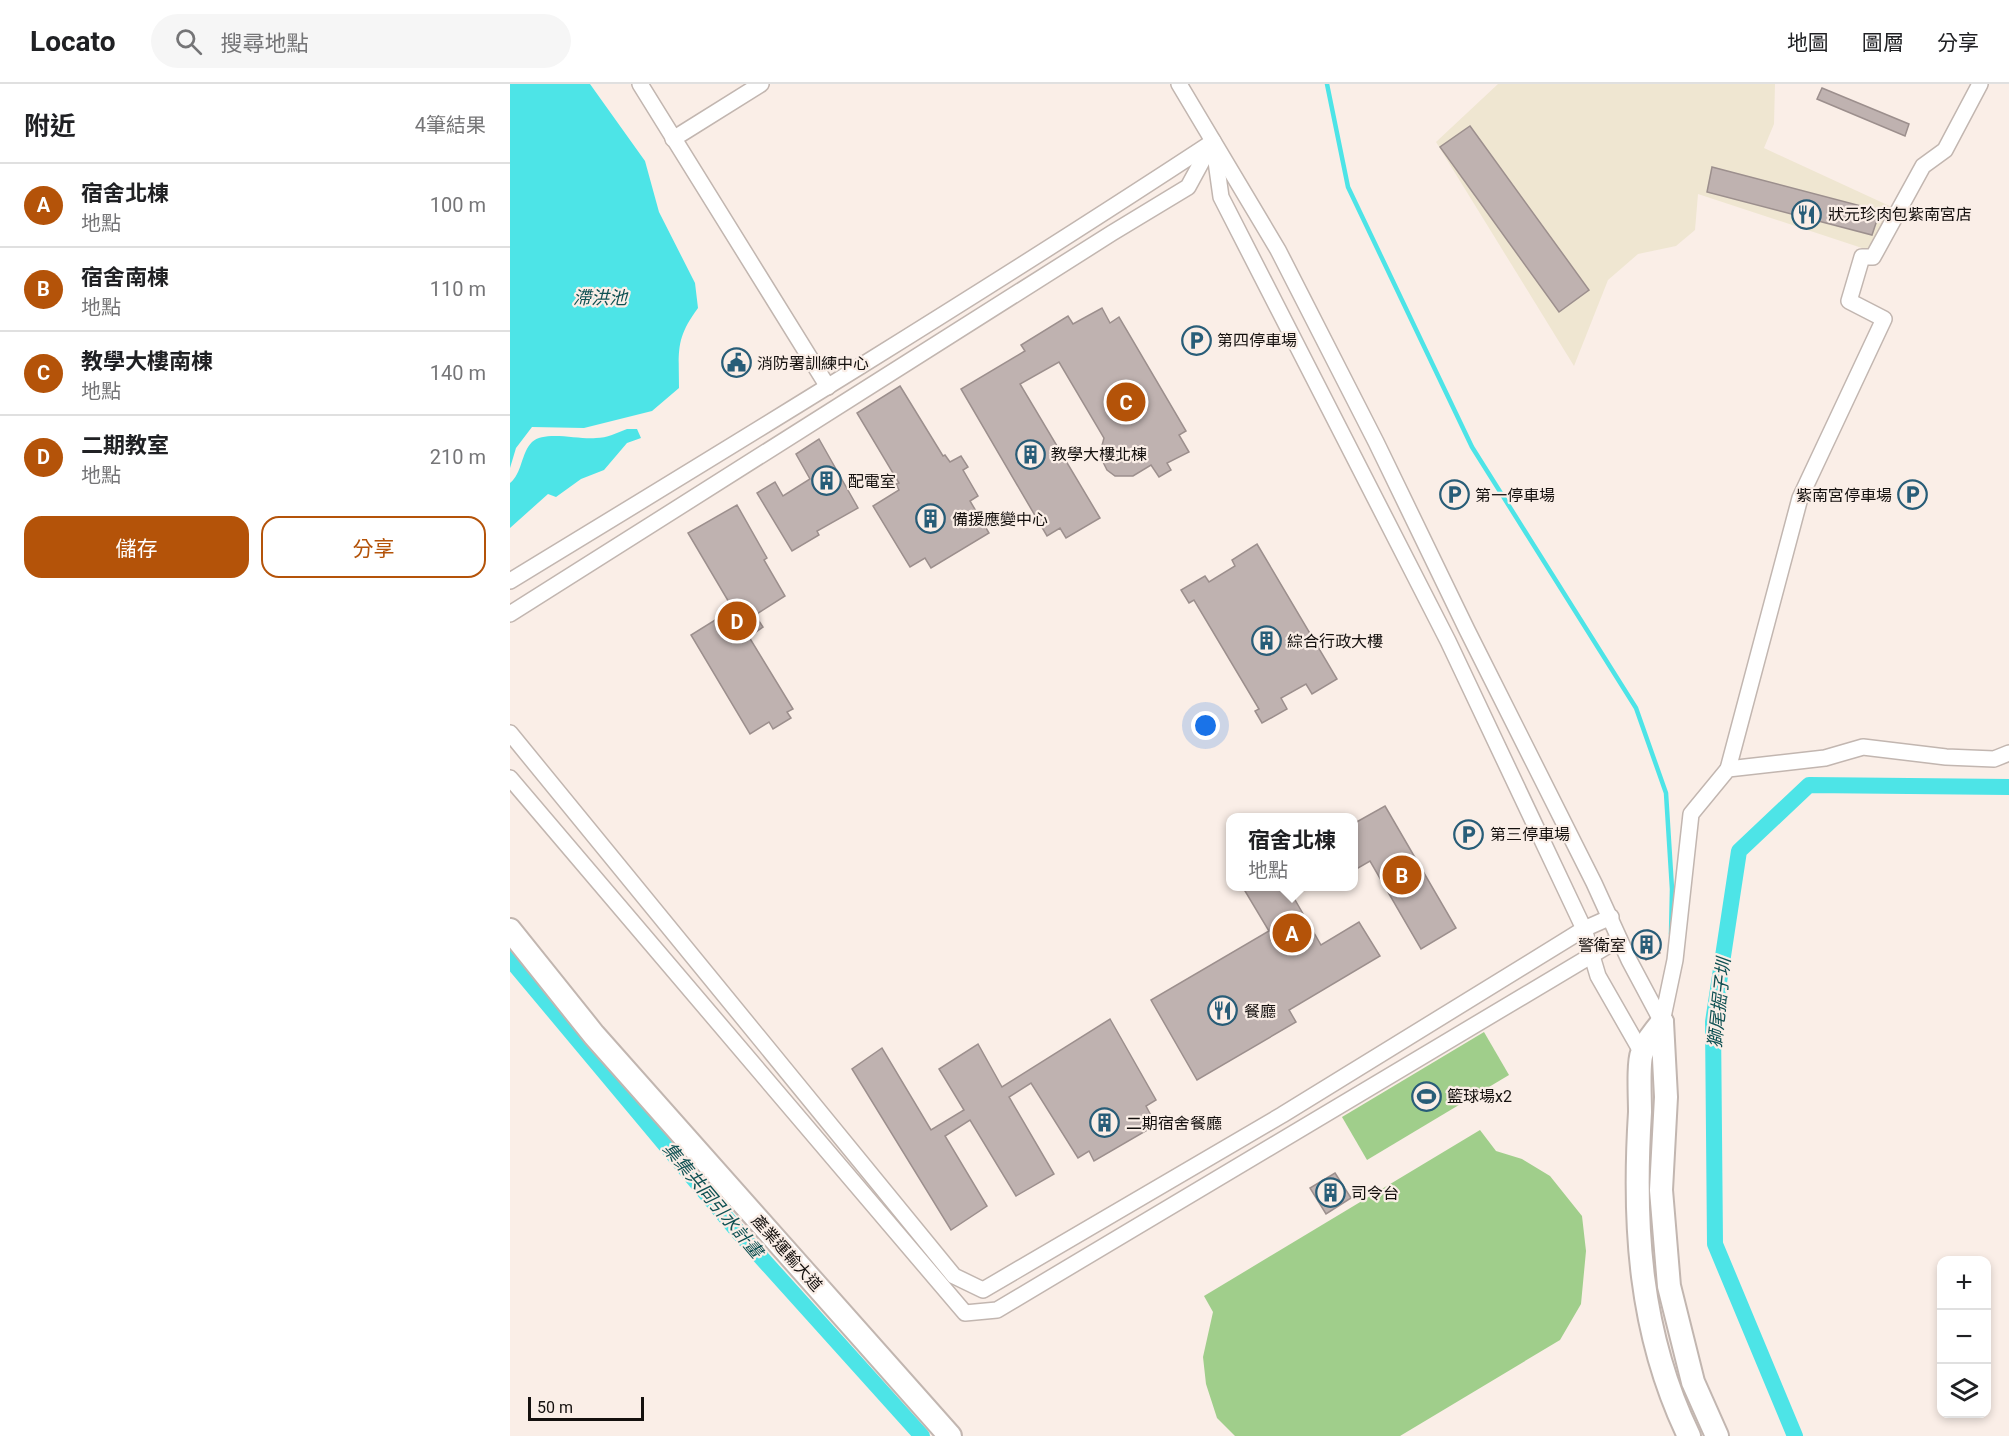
<!DOCTYPE html>
<html lang="zh-TW">
<head>
<meta charset="utf-8">
<style>
	:root { --surface:#fff; --page:#f6f6f6; --text:#202124; --muted:#757577; --line:#e0e0e0; --accent:#b45309 }
	body { margin:0; font-family:Roboto,"Noto Sans TC",sans-serif; background:var(--page); color:var(--text) }
	.controls { position:absolute; right:18px; bottom:18px; display:grid; overflow:hidden; border-radius:12px; box-shadow:0 3px 9px #0003 }
	.controls button { width:54px; height:54px; display:grid; place-items:center; padding:0; border:0; border-bottom:2px solid var(--line); background:var(--surface); color:var(--text); font:30px sans-serif }
	.scale { position:absolute; left:18px; bottom:15px; width:116px; box-sizing:border-box; padding-left:6px; border:3px solid #14100e; border-top:0; font-size:16px; line-height:21px; white-space:nowrap; color:#14100e; -webkit-text-stroke:4px #faeee7; paint-order:stroke }
	.you { position:absolute; left:696px; top:642px; width:21px; height:21px; margin:-15px; border:4px solid #fff; border-radius:50%; background:#1a73e8; box-shadow:0 0 0 9px #1a73e833 }
	.badge { display:grid; place-items:center; width:39px; height:39px; border-radius:50%; background:var(--accent); color:#fff; font-size:20px; font-weight:700 }
	.pin { position:absolute; translate:-50% -50%; border:3px solid #fff; box-shadow:0 2px 6px #0006 }
	.popup { position:absolute; left:716px; top:729px; width:132px; height:78px; box-sizing:border-box; display:grid; place-content:center; border-radius:12px; background:var(--surface); filter:drop-shadow(0 2px 4px #0005); font-size:20px; white-space:nowrap; color:var(--muted) }
	.popup b { font-size:22px; color:var(--text) }
	.popup::after { content:''; position:absolute; left:50%; top:100%; margin-left:-12px; border:12px solid transparent; border-top-color:var(--surface) }
	.list { margin:0; padding:0; list-style:none }
	h2 { display:flex; justify-content:space-between; align-items:center; height:78px; margin:0; padding:0 24px; font-size:26px }
	h2 small { font-size:20px; font-weight:400; color:var(--muted) }
	.list li { display:grid; grid-template-columns:39px 1fr auto; gap:18px; align-items:center; box-sizing:border-box; height:84px; padding:0 24px; border-top:2px solid var(--line) }
	.list b { display:block; font-size:22px; white-space:nowrap }
	.list p { margin:0; font-size:20px; white-space:nowrap; color:var(--muted) }
	.list em { font-size:20px; font-style:normal; color:var(--muted) }
	.actions { display:flex; gap:12px; padding:18px 24px }
	.actions a { flex:1; padding:14px 0; border:2px solid var(--accent); border-radius:18px; text-align:center; font-size:21px; color:var(--accent) }
	.actions .main { background:var(--accent); color:#fff }
	.icon { flex:none; width:33px; height:33px; fill:none; stroke:currentColor; stroke-width:2; stroke-linecap:round; stroke-linejoin:round }
	.map { position:relative; flex:none; width:1499px; height:1352px; overflow:hidden }
	header { display:flex; align-items:center; gap:36px; box-sizing:border-box; height:84px; padding:0 30px; background:var(--surface); border-bottom:2px solid var(--line) }
	header strong { font-size:28px }
	nav { display:flex; gap:33px; margin-inline-start:auto; font-size:21px }
	.search { width:420px; height:54px; background:var(--page); display:flex; align-items:center; gap:15px; box-sizing:border-box; padding:0 21px; border-radius:33px; color:var(--muted); font-size:22px }
	main { display:flex }
	aside { flex:1; background:var(--surface) }
	.map>svg:first-child { display:block }
</style>
</head>
<body>
<header>
<strong>Locato</strong>
<div class="search"><svg class="icon" aria-label="search" viewBox="0 0 24 24"><circle cx="10" cy="10" r="6"/><path d="M15 15l6 6"/></svg>搜尋地點</div>
<nav><a>地圖</a><a>圖層</a><a>分享</a></nav>
</header>
<main>
<aside>
<h2>附近<small>4筆結果</small></h2>
<ul class="list">
<li><span class="badge">A</span><div><b>宿舍北棟</b><p>地點</p></div><em>100 m</em></li>
<li><span class="badge">B</span><div><b>宿舍南棟</b><p>地點</p></div><em>110 m</em></li>
<li><span class="badge">C</span><div><b>教學大樓南棟</b><p>地點</p></div><em>140 m</em></li>
<li><span class="badge">D</span><div><b>二期教室</b><p>地點</p></div><em>210 m</em></li>
</ul>
<div class="actions"><a class="main">儲存</a><a>分享</a></div>
</aside>
<div class="map">
<svg width="1499" height="1352" viewBox="0 0 1499 1352">
	<rect width="100%" height="100%" fill="#faeee7"/>
	<polygon fill="#efe6d1" points="988,0 1265,0 1264,40 1254,64 1384,124 1358,166 1188,110 1185,146 1166,162 1128,170 1098,196 1064,282 926,58"/>
	<g fill="#a0ce8b">
		<polygon points="974,948 999,991 857,1076 832,1033"/>
		<polygon points="970,1046 986,1067 1012,1075 1040,1092 1072,1132 1076,1167 1071,1220 1050,1256 890,1352 725,1352 707,1334 696,1300 693,1273 703,1228 694,1212"/>
	</g>
	<g fill="#4de4e7">
		<path d="M0 0H80L135 77 149 128 185 199 188 224C165 255 169 267 169 304L142 327 74 344 22 343 6 364 0 384Z"/>
		<path d="M117 345H127L131 354 117 359 94 386 71 395 46 413 38 410 0 444V399C12 390 11 369 22 358 35 346 69 356 86 354 97 354 107 349 117 345Z"/>
	</g>
	<g fill="none" stroke-linecap="round" stroke-linejoin="round">
		<polyline stroke="#4de4e7" stroke-width="4.5" points="817,0 838,103 962,363 1126,624 1156,709 1162,805 1161,850"/>
		<g stroke="#4de4e7" stroke-width="16">
			<polyline points="0,875 230,1150 412,1352"/>
			<polyline points="1285,1352 1205,1160 1203,938 1229,767 1299,701 1499,703"/>
		</g>
	</g>
	<g fill="#bfb2b0" stroke="#9c8f8d" stroke-width="1.5">
		<polygon points="1312,4 1399,40 1395,52 1307,15"/>
		<polygon points="960,42 1079,206 1049,228 930,63"/>
		<polygon points="1202,83 1370,127 1362,151 1197,108"/>
		<polygon points="592,224 600,239 609,233 676,347 669,351 679,368 657,379 661,386 649,393 641,381 623,392 605,392 597,386 593,378 590,369 594,354 549,278 510,300 590,434 556,454 550,444 537,452 451,305 515,267 511,261 558,232 563,240"/>
		<polygon points="390,302 433,372 435,371 440,378 451,372 458,383 453,386 468,412 460,417 479,449 421,484 415,474 400,483 363,422 389,406 386,400 389,399 347,329"/>
		<polygon points="309,355 348,424 307,447 309,451 282,467 247,409 265,398 273,412 300,395 286,370"/>
		<polygon points="227,421 257,474 254,476 275,512 245,531 253,543 239,553 283,625 277,628 281,634 263,645 259,638 240,650 181,551 223,525 178,449"/>
		<polygon points="747,460 827,595 802,610 796,600 771,614 777,625 752,639 745,627 749,625 684,516 679,519 671,506 695,492 699,498 725,482 722,476"/>
		<polygon points="875,722 946,844 911,865 860,777 843,787 843,740"/>
		<polygon points="732,802 777,802 811,861 849,838 870,872 779,926 786,938 687,996 641,916 759,847"/>
		<polygon points="1138,846 1150,869 1136,876 1125,852"/>
		<polygon points="600,935 646,1016 636,1022 646,1041 584,1077 579,1067 568,1074 521,999 499,1013 544,1090 506,1112 460,1036 435,1052 477,1122 441,1146 342,985 372,964 421,1046 454,1026 429,985 468,960 492,1003"/>
		<polygon points="825,1089 841,1114 816,1130 800,1104"/>
	</g>
	<g fill="none" stroke-linecap="round" stroke-linejoin="round">
		<defs>
			<g id="street">
				<polyline points="130,0 318,303"/>
				<polyline points="669,0 768,166 866,358 957,546 1084,799 1119,876 1152,938"/>
				<polyline points="163,55 251,0"/>
				<polyline points="704,63 711,113 938,557 1074,845 1088,892 1132,969"/>
				<path d="M0 497C235 354 471 210 701 59"/>
				<polyline points="0,530 602,149 678,103 703,57"/>
				<polyline points="0,649 444,1192 473,1206 772,1031 1074,845 1101,833"/>
				<polyline points="1218,685 1290,414 1374,235 1339,217 1352,173 1363,173 1413,82 1435,66 1470,0"/>
				<polyline points="0,694 455,1229 487,1226 1109,855"/>
				<polyline points="1152,938 1165,876 1181,730 1218,685 1315,674 1353,663 1436,673 1484,675 1499,669"/>
			</g>
			<g id="secondary">
				<polyline points="0,846 84,951 440,1352"/>
				<path d="M1152 938C1146 947 1135 958 1132 969 1128 979 1130 1014 1130 1028 1123 1140 1129 1249 1179 1352"/>
				<polyline points="1152,938 1156,1013 1151,1106 1159,1202 1183,1298 1207,1352"/>
			</g>
		</defs>
		<use href="#street" stroke="#c2b6b0" stroke-width="18"/>
		<use href="#secondary" stroke="#c2b6b0" stroke-width="26"/>
		<use href="#street" stroke="#fff" stroke-width="15"/>
		<use href="#secondary" stroke="#fff" stroke-width="22"/>
	</g>
	<defs>
		<symbol id="restaurant-ring" viewBox="-11 -11 22 22"><circle r="9.5" fill="#faeee7" stroke="#285d78" stroke-width="1.5"/><path d="M-5-6h1v4h1v-4h1v4h1v-4h1v5L-1.5 .5V6h-2V.5L-5-1ZM5-6V6H3V1.5H1.5Q1.5-4 5-6Z" fill="#285d78"/></symbol>
		<symbol id="parking-ring" viewBox="-11 -11 22 22"><circle r="9.5" fill="#faeee7" stroke="#285d78" stroke-width="1.5"/><path d="M-3.5-5.5H1a3.5 3.5 0 0 1 0 7H-1V5.5H-3.5ZM-1-3.4V-.6H.8a1.4 1.4 0 0 0 0-2.8Z" fill="#285d78"/></symbol>
		<symbol id="civic-ring" viewBox="-11 -11 22 22"><circle r="9.5" fill="#faeee7" stroke="#285d78" stroke-width="1.5"/><path d="M-.6-6.5H3V-4.5H.6V-3L4-1V1h2V6H-6V1h2V-1L-.6-3ZM-1.2 2.5V6h2.4V2.5Z" fill="#285d78"/></symbol>
		<symbol id="building-ring" viewBox="-11 -11 22 22"><circle r="9.5" fill="#faeee7" stroke="#285d78" stroke-width="1.5"/><path d="M-4-6H4V6H1V3H-1V6H-4ZM-2.5-4.3h1.7v1.8h-1.7ZM.8-4.3h1.7v1.8H.8ZM-2.5-1h1.7V.8h-1.7ZM.8-1h1.7V.8H.8Z" fill="#285d78"/></symbol>
		<symbol id="stadium-ring" viewBox="-11 -11 22 22"><circle r="9.5" fill="#faeee7" stroke="#285d78" stroke-width="1.5"/><path d="M0-5a6.5 5 0 1 0 0 10a6.5 5 0 1 0 0-10ZM-3.5-1.8h7v3.6h-7Z" fill="#285d78"/></symbol>
	</defs>
	<g fill-rule="evenodd">
		<use href="#restaurant-ring" x="1280" y="114" width="33" height="33"/>
		<use href="#parking-ring" x="670" y="240" width="33" height="33"/>
		<use href="#civic-ring" x="210" y="262" width="33" height="33"/>
		<use href="#building-ring" x="504" y="354" width="33" height="33"/>
		<use href="#building-ring" x="300" y="380" width="33" height="33"/>
		<use href="#parking-ring" x="928" y="394" width="33" height="33"/>
		<use href="#parking-ring" x="1386" y="394" width="33" height="33"/>
		<use href="#building-ring" x="404" y="418" width="33" height="33"/>
		<use href="#building-ring" x="740" y="540" width="33" height="33"/>
		<use href="#parking-ring" x="942" y="734" width="33" height="33"/>
		<use href="#building-ring" x="1120" y="844" width="33" height="33"/>
		<use href="#restaurant-ring" x="696" y="910" width="33" height="33"/>
		<use href="#stadium-ring" x="900" y="996" width="33" height="33"/>
		<use href="#building-ring" x="578" y="1022" width="33" height="33"/>
		<use href="#building-ring" x="804" y="1092" width="33" height="33"/>
	</g>
	<g text-anchor="middle" dominant-baseline="central" stroke-width="4.5" stroke-linejoin="round" paint-order="stroke">
		<g font-size="16" fill="#14100e" stroke="#faeee7" text-anchor="start">
			<text x="1318" y="130">狀元珍肉包紫南宮店</text>
			<text x="707" y="256">第四停車場</text>
			<text x="247" y="279">消防署訓練中心</text>
			<text x="541" y="370">教學大樓北棟</text>
			<text x="338" y="397">配電室</text>
			<text x="965" y="411">第一停車場</text>
			<text x="1382" y="411" text-anchor="end">紫南宮停車場</text>
			<text x="442" y="435">備援應變中心</text>
			<text x="777" y="557">綜合行政大樓</text>
			<text x="980" y="750">第三停車場</text>
			<text x="1116" y="861" text-anchor="end">警衛室</text>
			<text x="734" y="927">餐廳</text>
			<text x="937" y="1012">籃球場x2</text>
			<text x="616" y="1039">二期宿舍餐廳</text>
			<text x="841" y="1109">司令台</text>
		</g>
		<g font-size="16" fill="#14100e" stroke="#faeee7">
			<text transform="translate(277 1169) rotate(48)">產業運輸大道</text>
		</g>
		<g font-size="18" font-style="italic" fill="#0e5052" stroke="#faeee7">
			<text x="90" y="213">滯洪池</text>
			<text transform="translate(1209 919) rotate(-84)">獅尾掘子圳</text>
			<text transform="translate(203 1116) rotate(50)">集集共同引水計畫</text>
		</g>
	</g>
</svg>
<div class="controls">
<button>+</button>
<button>−</button>
<button><svg class="icon" aria-label="layers" viewBox="0 0 24 24"><path d="M12 4l9 5-9 5-9-5zM3 14l9 5 9-5"/></svg></button>
</div>
<div class="scale">50 m</div>
<div class="you"></div>
<div class="pin badge" style="left:782px;top:849px">A</div>
<div class="popup"><b>宿舍北棟</b>地點</div>
<div class="pin badge" style="left:892px;top:791px">B</div>
<div class="pin badge" style="left:616px;top:318px">C</div>
<div class="pin badge" style="left:227px;top:537px">D</div>
</div>
</main>
</body>
</html>
